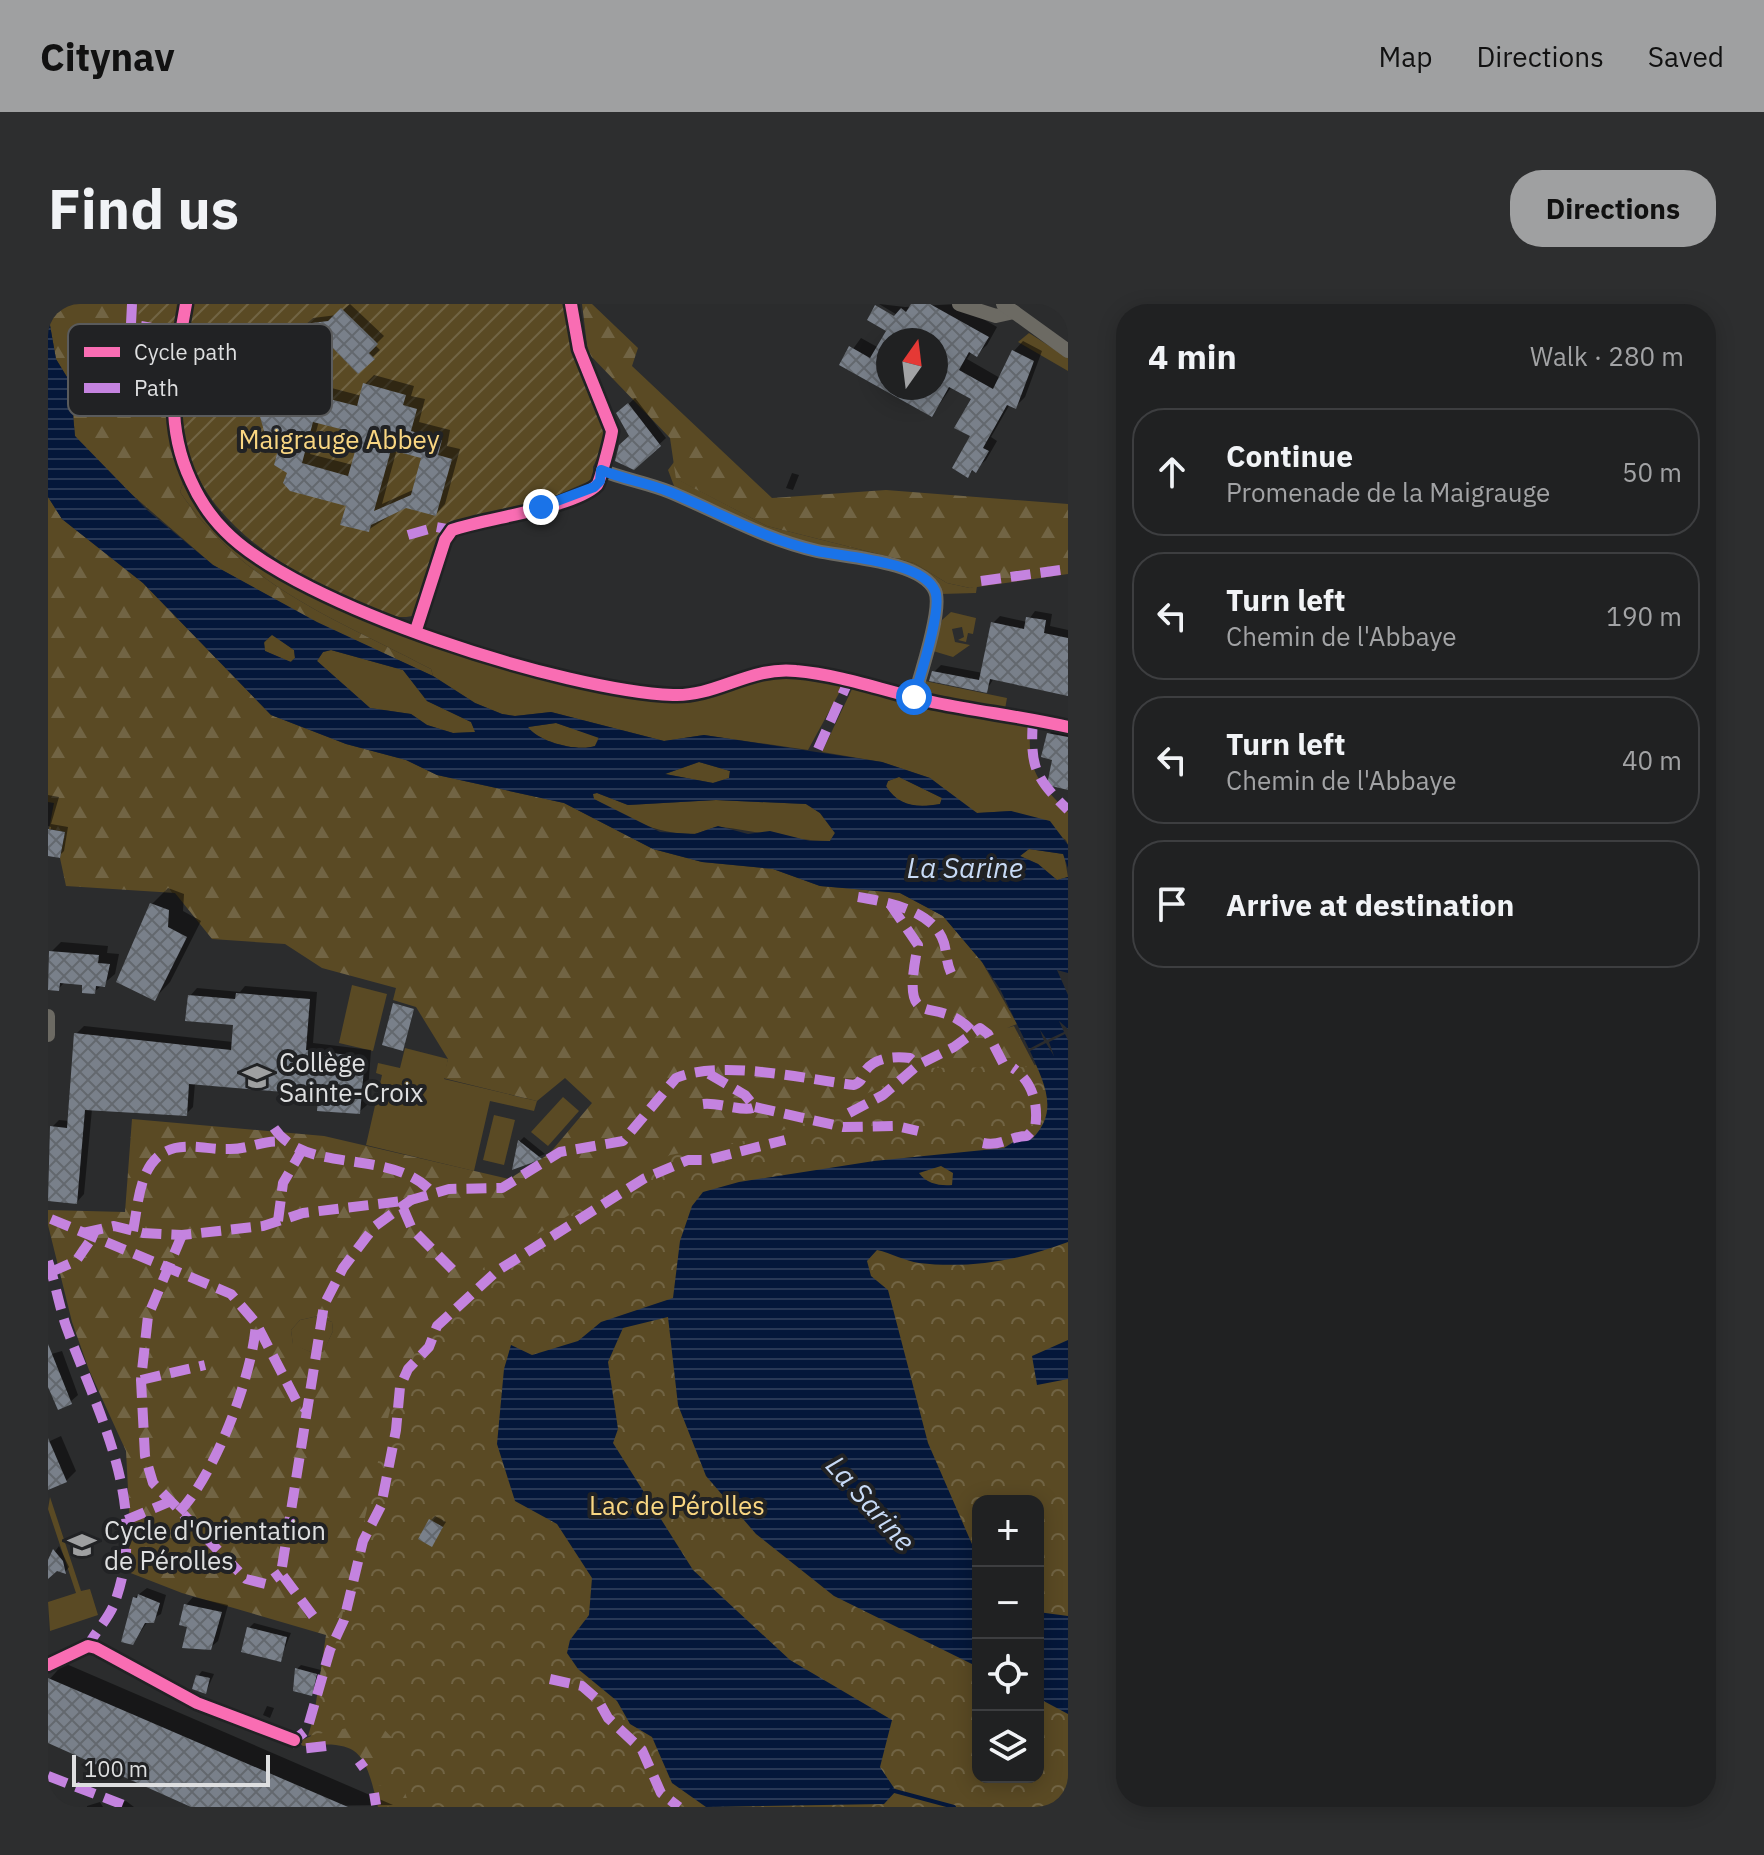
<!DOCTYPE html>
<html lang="en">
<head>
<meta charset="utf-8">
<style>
	:root { --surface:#202122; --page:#2d2e2f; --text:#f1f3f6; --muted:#a2a3a5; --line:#3d3e40; --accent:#9fa0a1 }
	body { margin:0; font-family:"IBM Plex Sans",sans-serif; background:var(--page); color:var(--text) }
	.controls { position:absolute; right:24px; bottom:24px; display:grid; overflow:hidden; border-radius:16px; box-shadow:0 4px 20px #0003 }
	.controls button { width:72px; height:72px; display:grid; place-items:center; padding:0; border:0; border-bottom:2px solid var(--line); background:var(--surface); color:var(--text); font:40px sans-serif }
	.compass { position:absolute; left:828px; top:24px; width:72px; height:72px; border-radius:50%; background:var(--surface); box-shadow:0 4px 20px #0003; rotate:14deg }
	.scale { position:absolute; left:24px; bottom:20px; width:198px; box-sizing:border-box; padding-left:8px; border:4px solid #dedfe0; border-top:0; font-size:22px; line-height:28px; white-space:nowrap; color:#dedfe0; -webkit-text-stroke:6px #212224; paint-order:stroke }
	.stop { position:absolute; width:24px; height:24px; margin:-18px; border:6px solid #1a73e8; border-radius:50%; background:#fff }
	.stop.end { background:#1a73e8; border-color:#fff; box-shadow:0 2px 8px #0008 }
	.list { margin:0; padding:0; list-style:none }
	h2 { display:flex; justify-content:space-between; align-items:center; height:104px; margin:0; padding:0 32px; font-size:34px }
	h2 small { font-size:26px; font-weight:400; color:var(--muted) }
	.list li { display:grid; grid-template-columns:52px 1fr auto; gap:24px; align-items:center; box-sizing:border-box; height:128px; margin:0 16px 16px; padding:0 16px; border:2px solid var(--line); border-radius:32px }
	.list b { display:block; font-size:30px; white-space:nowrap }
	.list p { margin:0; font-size:26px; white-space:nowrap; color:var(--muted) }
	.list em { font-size:26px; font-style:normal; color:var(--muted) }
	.icon { flex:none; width:44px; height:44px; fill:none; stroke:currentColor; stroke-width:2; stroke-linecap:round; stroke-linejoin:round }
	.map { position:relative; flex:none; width:1020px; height:1503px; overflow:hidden; border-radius:32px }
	header { display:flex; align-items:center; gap:48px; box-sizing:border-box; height:112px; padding:0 40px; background:var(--accent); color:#111 }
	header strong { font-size:38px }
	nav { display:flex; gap:44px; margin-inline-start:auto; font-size:28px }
	.intro { display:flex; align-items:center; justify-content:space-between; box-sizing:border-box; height:192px; padding:0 48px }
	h1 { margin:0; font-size:56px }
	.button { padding:20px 36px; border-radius:32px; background:var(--accent); color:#111; font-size:28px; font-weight:700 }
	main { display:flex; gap:48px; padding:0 48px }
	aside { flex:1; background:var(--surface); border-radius:32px; box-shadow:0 4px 20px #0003 }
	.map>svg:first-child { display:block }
</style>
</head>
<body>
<header>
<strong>Citynav</strong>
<nav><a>Map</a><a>Directions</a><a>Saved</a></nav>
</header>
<div class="intro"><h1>Find us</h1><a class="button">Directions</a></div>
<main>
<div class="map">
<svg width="1020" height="1503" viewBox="0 0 1020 1503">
	<defs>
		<pattern id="forest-firs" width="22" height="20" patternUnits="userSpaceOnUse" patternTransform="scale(2)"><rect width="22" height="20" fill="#5a4a24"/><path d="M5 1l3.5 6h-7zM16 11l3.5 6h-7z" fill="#716444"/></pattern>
		<pattern id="park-crowns" width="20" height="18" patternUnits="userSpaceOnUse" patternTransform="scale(2)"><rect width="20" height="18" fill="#5a4a24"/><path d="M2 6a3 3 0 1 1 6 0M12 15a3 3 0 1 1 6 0" fill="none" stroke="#716444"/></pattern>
		<pattern id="garden-furrows" width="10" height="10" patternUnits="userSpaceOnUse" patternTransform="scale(2)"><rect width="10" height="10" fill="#5a4a24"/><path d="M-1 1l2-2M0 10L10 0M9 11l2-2" fill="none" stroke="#716444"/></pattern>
		<pattern id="water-rules" width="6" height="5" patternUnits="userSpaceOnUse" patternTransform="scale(2)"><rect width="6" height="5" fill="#04173a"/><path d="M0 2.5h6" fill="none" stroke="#283856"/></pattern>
		<pattern id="building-cross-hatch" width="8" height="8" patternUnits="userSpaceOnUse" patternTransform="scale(2)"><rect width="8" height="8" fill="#79808a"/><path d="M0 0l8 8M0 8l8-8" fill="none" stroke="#63686e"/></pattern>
	</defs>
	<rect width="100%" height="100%" fill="#2b2c2d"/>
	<g fill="#5a4a24">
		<polygon points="129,0 134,0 120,88 111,81 92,19 125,24"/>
		<polygon points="981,29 1020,54 1020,67 970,38"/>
		<polygon points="626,158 629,175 719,222 866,259 899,279 922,284 929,282 928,289 893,290 885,279 744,237 636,190 626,182 620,166"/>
		<path d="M136 176 154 205 294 305 608 394 697 376 748 371 795 382 760 446 656 431 616 437 503 408 467 412 454 410 427 399 385 372 383 365C286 314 196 282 132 188Z"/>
		<polygon points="903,308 928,314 925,330 920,329 918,338 910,336 916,333 914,323 904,325 907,338 922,341 905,353 885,347 894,316"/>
		<polygon points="224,330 246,346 247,354 242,358 217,347 216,339"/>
		<polygon points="283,346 355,366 379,397 423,418 428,428 405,429 379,421 363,410 322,404 269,357 275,348"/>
		<polygon points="877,377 959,394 957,405 885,392 876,384"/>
		<path d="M804 385 883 404 978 419 982 424C980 468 989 477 1020 508V541L1018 536 963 507 929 509 920 504 882 474 834 458 774 448Z"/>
		<path d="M508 419 551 433 547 442C530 448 490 438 480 423Z"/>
		<polygon points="651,458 682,467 681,474 665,479 617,470"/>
		<path d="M851 473 894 494 892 500C870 504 851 503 838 483L840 477Z"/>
		<path d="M549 489 580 501 668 496 758 500 772 509 787 529 782 537C747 537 708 527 673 523 663 522 653 530 643 530 607 530 577 513 546 495L544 490Z"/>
		<polygon points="981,545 1016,550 1020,573 1009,576 990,560 972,552"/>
		<polygon points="304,681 339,690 325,747 291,739"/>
		<polygon points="357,744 400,755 396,775 489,797 486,807 442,797 426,867 318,841 334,771 328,769 330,759 352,764"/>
		<polygon points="515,793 531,807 500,842 483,828"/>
		<polygon points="446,811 467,816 456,861 435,856"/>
		<polygon points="270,1012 284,1018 285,1027 275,1049 265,1049 245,1041 243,1026 252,1016"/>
		<polygon points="2,1193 33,1287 42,1285 50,1311 2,1327 0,1298 28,1289 0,1205"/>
	</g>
	<g fill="url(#forest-firs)" fill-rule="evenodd">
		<path d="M6 0H89L94 24 119 39 111 81 120 88 123 138 136 176 132 188C196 282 286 314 383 365L385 372 269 319 165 261 58 168 27 132 22 78 8 55 0 10Z"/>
		<polygon points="534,0 544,0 590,44 584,62 724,194 838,186 1020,200 1020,270 922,284 899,279 866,259 719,222 628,175 622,134 540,49"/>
		<path d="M0 193 14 215 95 279 223 411 298 440 358 456 389 471 516 499 605 545 654 558 725 565 772 582 852 589 895 612 934 658 969 720 959 724 966 722 1000 787 658 1503H330C317 1450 314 1435 255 1442L250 1438 263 1432 278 1331 134 1289 80 1268 82 1222 78 1147 41 1066 24 1018 0 921V906L77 908 84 815 276 832 461 875 501 850 544 799 517 774 489 797 395 774 400 755 368 703 345 696 348 684 274 664 237 640 164 635 127 589 18 582 12 554 17 528 1 525 6 499 0 498ZM270 1012 284 1018 285 1027 275 1048 265 1049 245 1040 243 1026 252 1016Z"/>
	</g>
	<path fill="url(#park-crowns)" fill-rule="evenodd" d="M1020 745V1503H362L356 1486 325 1480 347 1437 329 1418 260 1432 288 1338 346 1089 378 1027 439 960 622 851 707 835 760 818 872 764 983 763ZM930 1197H990V1473H930Z"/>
	<g fill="url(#garden-furrows)">
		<polygon points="89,0 129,0 125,25 92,19"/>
		<path d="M145 0H517L562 127 545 163 546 175 477 205 396 221 367 311C345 320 308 298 287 288 209 250 136 198 132 103 130 69 140 33 145 0Z"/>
	</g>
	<g fill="url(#water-rules)" fill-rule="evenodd">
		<path d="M0 0H6L0 10 8 55 22 78 27 132 99 206 165 261 269 318 385 372 427 399 454 410 467 412 503 408 616 437 656 431 834 458 882 474 929 509 963 507 1002 517 1020 541V564L1015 550 981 545 972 552 990 560 1009 576 1020 573V669L1009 666 1020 691V725L1011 717 1016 728 999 736 992 726 996 737 981 745 952 685 934 658 895 612 852 589 772 582 725 565 654 558 605 545 516 499 389 471 358 456 298 440 223 411 95 279 14 215 0 193ZM224 331 246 346 247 354 243 358 217 347 216 338ZM283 346 355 366 379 397 423 418 427 428 405 429 379 421 363 410 322 404 269 357 275 348ZM508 419 551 434 547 442C530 448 490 438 480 423ZM651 458 682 467 681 474 665 479 617 470ZM851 473 894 494 892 500C870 504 851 503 838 482L840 477ZM549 489 580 501 668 496 758 500 772 509 787 529 782 537H762L722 527 700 530 670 522 647 530 612 528 546 495 545 490Z"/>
		<path d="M1017 730 1020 736V938C973 956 922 965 871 959 857 957 843 949 829 946L819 957 823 972 840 986 880 1139 930 1254V1363L786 1292 708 1230 658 1172 630 1101 620 1013 575 1024 560 1058 570 1125 565 1139 645 1266 742 1356 844 1416 832 1463 848 1487 836 1500 658 1503 624 1479 604 1433 582 1420 569 1397 530 1365 519 1349 522 1336 541 1311 544 1274 509 1220 467 1197 449 1140 456 1065 463 1041 484 1051 530 1037 553 1018 625 994 632 937 644 902 655 888 691 878 826 857 956 844 967 837 985 834C1012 806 995 777 982 747L998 739 1006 752 1001 738ZM893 862 905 869 904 881C892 882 879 880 871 869Z"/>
		<polygon points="1020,1036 1020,1075 989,1081 984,1052"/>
		<polygon points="990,1308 1020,1312 1020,1410 990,1394"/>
	</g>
	<g fill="#0007" fill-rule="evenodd">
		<polygon points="302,0 336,32 327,41 332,46 310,67 276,32 257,21 265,14 289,11"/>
		<path d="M831 0 857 3 909 0 949 23 939 41 929 50 924 47 919 55 952 74 966 47 975 37 994 47 977 93 967 103 962 100 943 133 949 137 938 156 920 171 925 94 904 82 884 111 794 60 813 34 831 44 854 19 856 15ZM840 36H888V84H840Z"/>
		<path d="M326 71 366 82 363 92 377 95 371 118 402 126 399 142 412 145 397 200 388 210 358 201 320 226 300 200 241 168 235 137 207 89 217 80 253 76 314 92 317 80ZM271 117 314 129 305 161 262 150ZM349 145 376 153 367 185 334 200Z"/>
		<polygon points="587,94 618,134 586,164 583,132 570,110"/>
		<polygon points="744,169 751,171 745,186 738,184"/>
		<polygon points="987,307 1004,310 1002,322 1020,326 1020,389 946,374 938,387 886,368 893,361 935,369 945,319 952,312 979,318"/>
		<polygon points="1006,425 1020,426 1020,484 1007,455 1001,430"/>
		<polygon points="0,491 11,493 3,520 20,523 16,547 11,552 0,550 3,523 0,522"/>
		<polygon points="120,584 136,590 135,607 153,617 122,678 107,694 104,600"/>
		<polygon points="13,638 60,642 59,649 71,650 67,670 46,688 37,679 18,677 10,685 0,684 3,648"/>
		<polygon points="197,682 269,688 265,739 323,746 319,801 311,808 272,789 147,779 145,803 138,810 44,805 36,890 29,898 4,823 11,816 21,817 28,730 36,722 185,738 187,719 142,692 149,684 192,688"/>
		<polygon points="476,833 497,850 467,863 472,837"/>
		<polygon points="14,1047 30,1091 22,1098 0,1079 0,1051"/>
		<polygon points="13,1132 28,1167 18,1177 0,1183 0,1138"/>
		<polygon points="387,1212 398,1218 384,1240 383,1216"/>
		<polygon points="11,1242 21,1263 17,1268 9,1265 0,1269 0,1257"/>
		<polygon points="99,1284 118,1291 113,1310 100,1317 85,1339 86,1294"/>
		<polygon points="145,1293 180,1301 170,1337 162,1344 141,1322 138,1301"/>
		<polygon points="206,1319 243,1329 232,1356 201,1324"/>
		<polygon points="16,1359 345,1501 151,1503 0,1436 0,1377"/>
		<polygon points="253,1361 273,1366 263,1390 249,1365"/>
		<polygon points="154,1367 166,1370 158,1388 150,1372"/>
		<polygon points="219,1402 226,1404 222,1414 215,1411"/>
		<polygon points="78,1497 86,1503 64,1503"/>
		<polygon points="52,1498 55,1503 39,1503 39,1502"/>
	</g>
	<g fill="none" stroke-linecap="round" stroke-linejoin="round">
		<polyline stroke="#04173a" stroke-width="4" points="843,1486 906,1503"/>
	</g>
	<g fill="url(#building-cross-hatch)" fill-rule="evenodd">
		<path d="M863 0H882L941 33 929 53 921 48 911 66 945 85 964 46 986 57 968 105 959 101 935 144 941 147 928 169 924 166 920 174 904 164 922 132 906 124 923 95 901 83 884 113 791 61 801 42 822 54 838 27 819 16 827 1 846 12 853 4 858 8ZM840 36H888V84H840Z"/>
		<polygon points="293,4 330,40 321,49 327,55 310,70 276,35 260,37 230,80 219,72 256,20 280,17"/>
		<path d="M315 79 358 91 355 101 369 105 363 127 394 136 390 151 404 155 388 212 358 204 323 221 321 228 292 221 298 202 242 187 235 179 239 169 226 161 232 139 220 141 205 88 242 85 309 102ZM265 118 312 130 300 172 254 159ZM343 146 373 154 363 191 326 207Z"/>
		<polygon points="580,99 613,142 586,166 567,157 571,141 581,132 568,109"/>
		<polygon points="978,313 998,316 996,329 1020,334 1020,392 942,375 939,389 881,377 884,367 931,376 943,318 976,325"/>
		<polygon points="999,429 1020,433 1020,486 999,481 1004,456 993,453"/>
		<polygon points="0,525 17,528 12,554 0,552"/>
		<polygon points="102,599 121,606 120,623 139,633 107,697 68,678"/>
		<polygon points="1,647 51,651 50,659 62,660 57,683 48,682 47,690 34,689 34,681 12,679 11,687 0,686"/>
		<polygon points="188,689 262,695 258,746 317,753 312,810 269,807 270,791 141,780 139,812 37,806 29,900 0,897 2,822 19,824 26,729 183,746 185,721 137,717 140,691 187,695"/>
		<polygon points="345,699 366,705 355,747 334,741"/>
		<polygon points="470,836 494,855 464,866"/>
		<polygon points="0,1040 24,1100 10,1106 0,1083"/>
		<polygon points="0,1134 19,1178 0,1186"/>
		<polygon points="381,1215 395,1223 384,1243 370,1235"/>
		<polygon points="5,1245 15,1257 18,1270 9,1267 0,1275 0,1256"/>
		<polygon points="90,1290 112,1299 106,1319 97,1319 85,1341 73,1338 85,1293 89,1294"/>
		<polygon points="136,1300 174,1308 163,1346 134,1344 139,1323 131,1321"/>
		<polygon points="199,1323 239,1333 233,1358 193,1348"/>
		<polygon points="247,1364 269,1370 264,1392 245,1387"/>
		<polygon points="148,1371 162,1374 158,1390 144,1385"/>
		<polygon points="0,1374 42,1392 300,1503 143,1503 0,1439"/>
	</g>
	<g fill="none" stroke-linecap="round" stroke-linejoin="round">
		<g stroke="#6c6a63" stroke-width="14">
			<path d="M138 0C127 62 115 118 143 177 151 195 163 213 177 227 251 303 518 387 625 391 668 393 702 362 748 367 795 371 843 389 889 399 933 408 977 413 1020 423"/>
			<polyline points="911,0 948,12 966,8"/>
			<polyline points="955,0 1020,47"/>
			<path d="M553 166C575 175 600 179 622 188 672 209 716 235 769 247 797 253 874 257 887 287 895 304 872 372 866 393"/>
			<path d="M368 326 397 236 404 226C437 214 526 204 549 181 552 177 563 135 564 127L531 45 523 0"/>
			<polyline points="0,712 0,731"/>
			<polyline points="0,1361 40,1342 48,1344 149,1399 246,1436"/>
		</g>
		<g stroke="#c483df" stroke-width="10" stroke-dasharray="20 10" stroke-linecap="butt">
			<polyline points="84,0 83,20 109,25 131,40"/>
			<polyline points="83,20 82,39 108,38 118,32"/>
			<polyline points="66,69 82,39"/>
			<polyline points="360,231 388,223 404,226"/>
			<polyline points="933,277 1020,265"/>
			<path d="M985 415C982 462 986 473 1020 506"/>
			<polyline points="770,445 800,378"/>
			<path d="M810 593C839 598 886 606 896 639 899 650 898 658 903 669"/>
			<path d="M842 600 870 641C851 736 886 686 924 727"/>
			<path d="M655 800C671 798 697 809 707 803L697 791 661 770"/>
			<polyline points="707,803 795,823 849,822 870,827"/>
			<polyline points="801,809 835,791 870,761 906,743 932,724 940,730 955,759"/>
			<path d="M226 824C259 872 342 843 384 888"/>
			<path d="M935 839C953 843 962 832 979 832L987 824C991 800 984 777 965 764"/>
			<polyline points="355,904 364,925 411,972"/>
			<polyline points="3,915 183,990 208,1019 249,1098 259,1106"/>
			<polyline points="230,917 235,879 253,848"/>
			<path d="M85 927C91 897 91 853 127 844 144 840 164 846 182 845 203 845 216 835 236 838"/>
			<path d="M35 929 66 922 95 929 134 931 215 922 255 909 363 896 401 885 454 884 512 848 575 837 628 774C673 755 756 775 806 781 815 777 813 774 818 766 828 753 848 752 862 754L870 761"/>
			<polyline points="134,931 100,1012 93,1076 97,1152 105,1179 198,1275 218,1280 233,1269"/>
			<path d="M0 957C7 978 11 1001 18 1022 50 1110 101 1199 68 1295 62 1314 48 1326 40 1342"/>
			<polyline points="3,968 28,957 44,934"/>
			<polyline points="93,1076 157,1061"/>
			<path d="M131 1208C167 1171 205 1071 208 1019"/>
			<polyline points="78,1216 121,1198"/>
			<polyline points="265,1312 233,1269 276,1001 295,964 326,923 363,896"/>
			<polyline points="502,1375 534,1382 550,1396 560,1414 594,1446 613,1489 631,1503"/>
			<polyline points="278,1442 252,1445 246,1436 259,1426 282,1346 296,1316 315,1237 333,1202 348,1126 352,1083 360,1065 381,1043 389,1022 449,967 597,874 640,856 659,856 737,836"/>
			<polyline points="311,1457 316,1464"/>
			<polyline points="0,1472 81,1503"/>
			<polyline points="326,1489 328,1501"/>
		</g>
		<defs>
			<g id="cycleway">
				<path d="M138 0C127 62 115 118 143 177 151 195 163 213 177 227 251 303 518 387 625 391 668 393 702 362 748 367 795 371 843 389 889 399 933 408 977 413 1020 423"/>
				<path d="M368 326 397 236 404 226C437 214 526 204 549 181 552 177 563 135 564 127L531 45 523 0"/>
				<polyline points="0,1361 40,1342 48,1344 149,1399 246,1436"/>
			</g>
		</defs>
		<use href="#cycleway" stroke="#212224" stroke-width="17"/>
		<use href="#cycleway" stroke="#f96db3" stroke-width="12"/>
	</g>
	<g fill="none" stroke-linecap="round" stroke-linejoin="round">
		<path stroke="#1a73e8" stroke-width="10" d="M493 203 546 183 552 177 553 166C575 175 600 179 622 188 672 209 716 235 769 247 797 253 874 257 887 287 895 304 872 372 866 393"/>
	</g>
	<defs>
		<symbol id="university-bare" viewBox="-9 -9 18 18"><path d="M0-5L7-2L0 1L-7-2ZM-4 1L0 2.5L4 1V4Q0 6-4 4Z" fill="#9fa0a1" stroke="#212224" stroke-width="2.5" paint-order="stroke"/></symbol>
		<symbol id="school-bare" viewBox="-9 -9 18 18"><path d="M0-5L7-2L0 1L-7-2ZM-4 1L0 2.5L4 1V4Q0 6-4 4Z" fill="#9fa0a1" stroke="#212224" stroke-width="2.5" paint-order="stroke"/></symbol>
	</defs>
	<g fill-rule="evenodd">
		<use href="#university-bare" x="189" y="753" width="40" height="40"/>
		<use href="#school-bare" x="14" y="1221" width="40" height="40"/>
	</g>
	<g text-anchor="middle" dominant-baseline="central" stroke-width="8" stroke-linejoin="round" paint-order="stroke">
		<g font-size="26" fill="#f9d682" stroke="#212224">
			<text x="291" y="135">Maigrauge Abbey</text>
			<text x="629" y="1201">Lac de Pérolles</text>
		</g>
		<g font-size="26" fill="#dedfe0" stroke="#212224" text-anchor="start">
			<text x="231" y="758">Collège<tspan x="231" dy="30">Sainte-Croix</tspan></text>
			<text x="56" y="1226">Cycle d'Orientation<tspan x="56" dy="30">de Pérolles</tspan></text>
		</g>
		<g font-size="28" font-style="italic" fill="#c7daf6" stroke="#212224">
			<text x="917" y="563">La Sarine</text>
			<text transform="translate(823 1199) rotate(48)">La Sarine</text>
		</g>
	</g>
	<rect x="20" y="20" width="264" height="92" rx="12" fill="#212224" stroke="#5a5b5c" stroke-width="2"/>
	<rect x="36" y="43" width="36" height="10" fill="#f96db3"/>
	<rect x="36" y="79" width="36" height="10" fill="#c483df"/>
	<g font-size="22" fill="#dedfe0">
		<text x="86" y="56">Cycle path</text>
		<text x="86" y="92">Path</text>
	</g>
</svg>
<div class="controls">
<button>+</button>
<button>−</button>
<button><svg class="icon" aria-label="locate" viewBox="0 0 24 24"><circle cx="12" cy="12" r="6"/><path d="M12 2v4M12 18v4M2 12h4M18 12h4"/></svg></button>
<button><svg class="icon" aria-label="layers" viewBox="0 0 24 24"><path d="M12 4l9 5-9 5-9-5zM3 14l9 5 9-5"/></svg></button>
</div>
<svg class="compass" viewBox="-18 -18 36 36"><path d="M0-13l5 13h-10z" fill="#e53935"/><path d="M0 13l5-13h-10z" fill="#a2a3a5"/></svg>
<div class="scale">100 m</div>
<div class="stop" style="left:866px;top:393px"></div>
<div class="stop end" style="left:493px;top:203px"></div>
</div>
<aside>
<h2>4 min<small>Walk · 280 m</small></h2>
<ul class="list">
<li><svg class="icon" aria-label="ahead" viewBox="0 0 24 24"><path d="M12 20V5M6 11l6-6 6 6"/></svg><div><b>Continue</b><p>Promenade de la Maigrauge</p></div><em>50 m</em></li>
<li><svg class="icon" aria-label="left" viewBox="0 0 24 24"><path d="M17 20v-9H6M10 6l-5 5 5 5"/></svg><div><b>Turn left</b><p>Chemin de l'Abbaye</p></div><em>190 m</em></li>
<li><svg class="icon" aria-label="left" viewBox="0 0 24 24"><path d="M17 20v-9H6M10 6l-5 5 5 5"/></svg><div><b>Turn left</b><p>Chemin de l'Abbaye</p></div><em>40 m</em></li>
<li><svg class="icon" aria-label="arrive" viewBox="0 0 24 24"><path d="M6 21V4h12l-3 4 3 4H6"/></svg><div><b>Arrive at destination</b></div></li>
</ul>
</aside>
</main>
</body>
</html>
